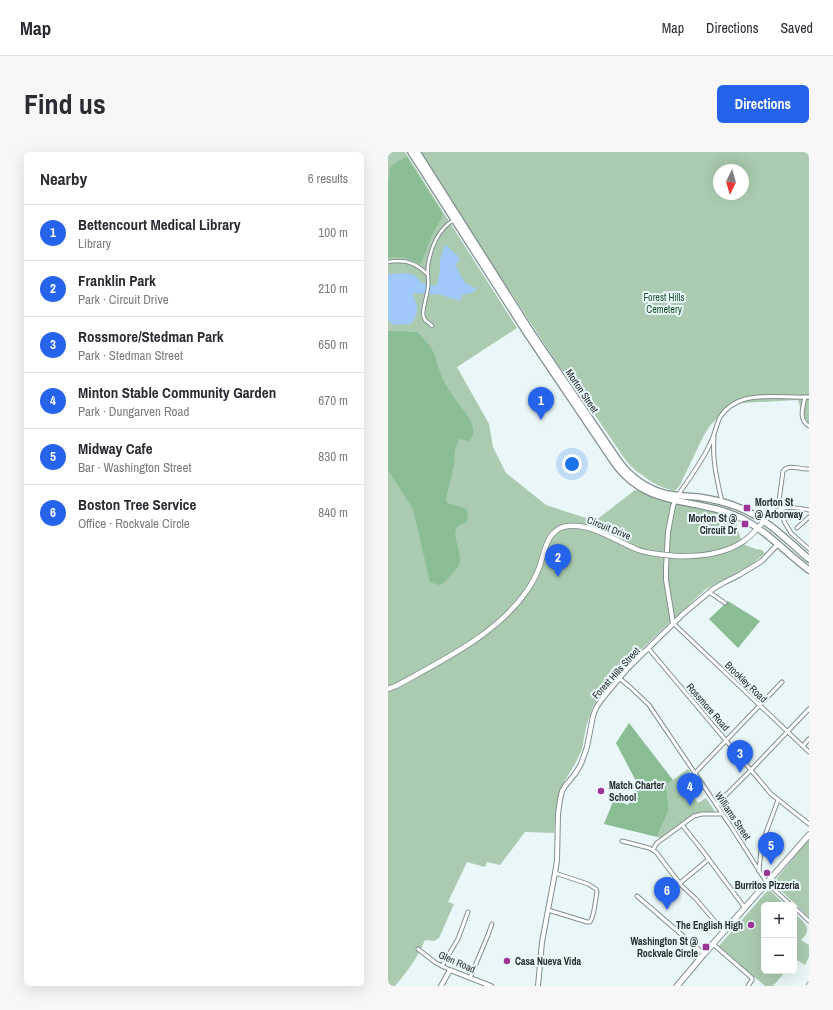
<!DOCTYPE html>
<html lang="en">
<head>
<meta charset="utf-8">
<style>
	:root { --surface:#fff; --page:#f7f7f7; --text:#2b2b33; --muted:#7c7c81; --line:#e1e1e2; --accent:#2563eb }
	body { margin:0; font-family:"Archivo Narrow",sans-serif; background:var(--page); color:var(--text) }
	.controls { position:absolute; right:12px; bottom:12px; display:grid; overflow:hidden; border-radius:6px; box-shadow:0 4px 16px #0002 }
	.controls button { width:36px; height:36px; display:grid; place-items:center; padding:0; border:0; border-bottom:1px solid var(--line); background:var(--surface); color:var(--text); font:20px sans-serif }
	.compass { position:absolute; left:325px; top:12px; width:36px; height:36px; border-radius:50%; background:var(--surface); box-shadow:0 4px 16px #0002; rotate:185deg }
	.you { position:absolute; left:184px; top:312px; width:14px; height:14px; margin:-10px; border:3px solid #fff; border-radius:50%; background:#1a73e8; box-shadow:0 0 0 6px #1a73e833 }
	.badge { display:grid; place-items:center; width:26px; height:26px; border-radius:50%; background:var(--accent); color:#fff; font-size:13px; font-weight:700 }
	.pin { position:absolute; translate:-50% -33px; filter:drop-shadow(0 1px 2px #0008) }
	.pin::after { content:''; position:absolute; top:21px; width:14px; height:12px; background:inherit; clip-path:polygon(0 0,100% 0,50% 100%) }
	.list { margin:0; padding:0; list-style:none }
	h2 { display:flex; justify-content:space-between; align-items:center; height:52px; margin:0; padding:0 16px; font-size:17px }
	h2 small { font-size:13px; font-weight:400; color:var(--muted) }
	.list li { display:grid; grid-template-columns:26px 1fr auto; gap:12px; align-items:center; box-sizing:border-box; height:56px; padding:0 16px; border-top:1px solid var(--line) }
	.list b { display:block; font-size:15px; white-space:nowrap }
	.list p { margin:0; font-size:13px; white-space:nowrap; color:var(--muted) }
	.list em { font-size:13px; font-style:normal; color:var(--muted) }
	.map { position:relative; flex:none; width:421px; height:834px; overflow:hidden; border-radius:6px }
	header { display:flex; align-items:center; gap:24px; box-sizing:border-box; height:56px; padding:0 20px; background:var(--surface); border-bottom:1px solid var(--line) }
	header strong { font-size:19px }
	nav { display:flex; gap:22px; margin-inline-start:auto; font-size:14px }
	.intro { display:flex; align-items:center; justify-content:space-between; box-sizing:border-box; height:96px; padding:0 24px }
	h1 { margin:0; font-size:28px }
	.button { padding:10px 18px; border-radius:6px; background:var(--accent); color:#fff; font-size:14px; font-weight:700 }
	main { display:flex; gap:24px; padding:0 24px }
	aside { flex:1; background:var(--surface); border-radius:6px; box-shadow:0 4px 16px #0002 }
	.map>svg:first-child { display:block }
</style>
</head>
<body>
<header>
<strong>Map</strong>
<nav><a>Map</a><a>Directions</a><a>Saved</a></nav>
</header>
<div class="intro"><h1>Find us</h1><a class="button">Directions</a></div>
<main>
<aside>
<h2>Nearby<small>6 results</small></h2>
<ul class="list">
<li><span class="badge">1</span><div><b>Bettencourt Medical Library</b><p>Library</p></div><em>100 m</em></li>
<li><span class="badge">2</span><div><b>Franklin Park</b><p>Park · Circuit Drive</p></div><em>210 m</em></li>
<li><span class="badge">3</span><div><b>Rossmore/Stedman Park</b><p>Park · Stedman Street</p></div><em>650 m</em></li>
<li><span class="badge">4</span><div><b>Minton Stable Community Garden</b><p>Park · Dungarven Road</p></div><em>670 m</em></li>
<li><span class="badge">5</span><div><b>Midway Cafe</b><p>Bar · Washington Street</p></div><em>830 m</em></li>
<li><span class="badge">6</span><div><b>Boston Tree Service</b><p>Office · Rockvale Circle</p></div><em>840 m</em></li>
</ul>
</aside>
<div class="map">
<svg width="421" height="834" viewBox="0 0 421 834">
	<rect width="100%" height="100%" fill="#e9f7f8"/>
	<g fill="#aacbaf" fill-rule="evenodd">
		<path d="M0 0H17L129 176 69 215 101 272 105 295 118 321 158 353 207 369 247 338 281 349 323 357 343 363 347 367 353 388 357 393 368 397 374 398 376 400V402L374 404 361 414 318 437 280 472 232 518 220 533 205 554 198 575 194 597 187 612 176 630 172 639 168 654 166 681 137 680 112 713 99 710 97 715 79 710 60 750 66 752 51 786 46 789 37 788C30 805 19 820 7 834H0Z"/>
		<path d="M33 0H421V271L415 266 410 248 353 251 339 255 321 275 316 283 292 333 288 338 285 339 269 333 261 328 247 318 239 310 185 231 171 214 104 112ZM331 18H355V42H331Z"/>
		<polygon points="300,617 309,632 301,638 310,651 318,646 328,661 309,661 301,666 272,686 269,685 281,658 278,633"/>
		<polygon points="421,687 421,765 385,731"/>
		<polygon points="379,739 383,739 397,753 376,753 376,819 398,819 385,834 377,834 331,794"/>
		<path d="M406 761C411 766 421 772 419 780 418 783 415 786 413 788L421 793V805L417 813 409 808 406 810Z"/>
	</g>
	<g fill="#8abd93">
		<path d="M19 5 54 61V65L44 83 33 112C22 107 12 103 0 106V29L1 27 2 16C7 10 12 8 19 5Z"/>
		<path d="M0 179 29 180C33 184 39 190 43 196 48 204 49 213 53 222 55 229 59 235 63 241 69 252 79 260 84 272 86 278 86 285 81 289L71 287 67 298 66 313 58 347 59 351 76 356 79 358 80 368 78 371C58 374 72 394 72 407 72 408 71 412 71 413 69 417 57 430 54 432 49 434 46 431 42 430L25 357 0 318Z"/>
		<polygon points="340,449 372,469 350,496 321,467"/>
		<polygon points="241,571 285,628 278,633 281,658 269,685 216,672 226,647 240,653 250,633 228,591"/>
	</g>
	<path fill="#a0c9f9" d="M57 93H58C62 98 69 101 72 108L71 110 67 112 72 122 78 132 83 133 84 136 87 135 89 136C85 143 81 141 74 143L73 148 72 149 54 143 26 141H25C25 147 30 151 29 158 29 162 26 166 25 170L22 172 5 173 0 168V122C8 122 18 120 26 123 30 125 30 128 33 130 37 133 44 133 49 133L50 131V127L52 118V107Z"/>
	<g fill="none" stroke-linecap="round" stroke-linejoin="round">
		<defs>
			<g id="pedestrian">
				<path d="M0 110C15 107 29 111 39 122"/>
				<path d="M44 174 42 172 37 168 35 163C35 154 39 145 40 135 41 128 39 121 40 113 43 96 50 77 66 68"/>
			</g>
			<g id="minor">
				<path d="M417 245C415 255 410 268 421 274"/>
				<path d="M326 285C324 307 329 328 334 350"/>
				<path d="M421 317C412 318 401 311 395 319L391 349 395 366 397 371 403 381 421 397"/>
				<path d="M290 343C301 327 313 311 321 294 326 285 328 274 332 265 338 256 347 250 357 247 375 242 401 246 421 245"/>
				<path d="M376 369C392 353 400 354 421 358"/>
				<polyline points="409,376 421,365"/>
				<polyline points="321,440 337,451"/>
				<polyline points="285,471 421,600"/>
				<polyline points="260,496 383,642 421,672"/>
				<polyline points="231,526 242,535 261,553 342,673 379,731 403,753"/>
				<polyline points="415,594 421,587"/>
				<polyline points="307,621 394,530"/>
				<polyline points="328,653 363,618 421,557"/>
				<polyline points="294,673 314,698 357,756"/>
				<polyline points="234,689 261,696 268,700 293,733 308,747 336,780"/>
				<polyline points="265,698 267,694 269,691 306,664 314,662 333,662"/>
				<polyline points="371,719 373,698 376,686 390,648"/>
				<polyline points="292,731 321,707"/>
				<polyline points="249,744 316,802"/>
				<polyline points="406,755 421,769"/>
				<path d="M160 758 199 770H202C207 762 207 749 209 740L208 737 200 732 167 721"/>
				<polyline points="325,792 364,826 364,828 360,834"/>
				<polyline points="30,797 48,811 62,818"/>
				<polyline points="54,814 70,787 80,760"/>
				<polyline points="82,826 100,783 104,772"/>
				<polyline points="420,834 421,832"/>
			</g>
			<g id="tertiary">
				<polyline points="285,471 278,428 278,416 280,380 285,354 288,347"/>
				<polyline points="53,834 62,818 103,834"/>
				<polyline points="150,834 154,790 167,721 169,708 170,662 172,648 174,639 177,634 187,622 193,612 199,595 205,564 208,556 214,547 240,516 295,462 325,437 337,430 351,423 374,409 390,392"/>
			</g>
			<g id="secondary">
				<path d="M287 404C310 405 337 402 356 389 364 383 370 376 376 369"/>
				<path d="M0 537 8 534C53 509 108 483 138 440 143 433 148 424 151 416 157 399 159 376 180 374 204 371 227 389 248 397 255 400 262 401 269 402"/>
			</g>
			<polyline id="primary" points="289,834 316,802 421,683"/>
			<g id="trunk">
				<path d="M23 0 140 183 227 312C261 358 307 344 353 366 379 379 398 401 421 418"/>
				<path d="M29 0 143 180 230 308C242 325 259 337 279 342 289 344 300 344 310 345 324 347 338 350 352 356 379 367 399 388 421 407"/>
			</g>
		</defs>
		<use href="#pedestrian" stroke="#808e8f" stroke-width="4.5"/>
		<use href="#minor" stroke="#808e8f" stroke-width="5"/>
		<use href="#tertiary" stroke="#808e8f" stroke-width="6"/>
		<use href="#secondary" stroke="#808e8f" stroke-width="6"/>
		<use href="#primary" stroke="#808e8f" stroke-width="7"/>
		<use href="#trunk" stroke="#808e8f" stroke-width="8"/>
		<use href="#pedestrian" stroke="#fff" stroke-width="2.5"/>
		<use href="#minor" stroke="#fff" stroke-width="3"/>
		<use href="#tertiary" stroke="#fff" stroke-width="4"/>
		<use href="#secondary" stroke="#fff" stroke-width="4.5"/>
		<use href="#primary" stroke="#fff" stroke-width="5"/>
		<use href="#trunk" stroke="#fff" stroke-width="5.5"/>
		<defs>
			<polyline id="secondary-bridge" points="269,402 287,404"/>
		</defs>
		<use href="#secondary-bridge" stroke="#808e8f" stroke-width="6" stroke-linecap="butt"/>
		<use href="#secondary-bridge" stroke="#fff" stroke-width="4.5"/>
	</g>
	<g fill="#9c3497" stroke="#e9f7f8" stroke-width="1.5">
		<rect x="355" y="352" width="8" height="8" rx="2"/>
		<rect x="353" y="368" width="8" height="8" rx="2"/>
		<circle cx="213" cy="639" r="4"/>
		<circle cx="379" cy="721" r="4"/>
		<circle cx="363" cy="773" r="4"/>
		<rect x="314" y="791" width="8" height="8" rx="2"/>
		<circle cx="119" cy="809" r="4"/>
	</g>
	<g text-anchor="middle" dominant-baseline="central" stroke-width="4" stroke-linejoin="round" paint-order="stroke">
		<g font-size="10" fill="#195129" stroke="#e9f7f8">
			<text x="276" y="145">Forest Hills<tspan x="276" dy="12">Cemetery</tspan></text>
		</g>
		<g font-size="10" fill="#252b2b" stroke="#e9f7f8">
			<text transform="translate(194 239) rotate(56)">Morton Street</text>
			<text transform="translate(221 376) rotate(22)">Circuit Drive</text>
			<text transform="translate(228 521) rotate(-48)">Forest Hills Street</text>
			<text transform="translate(358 530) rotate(44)">Brookley Road</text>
			<text transform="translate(320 555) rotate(49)">Rossmore Road</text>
			<text transform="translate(345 664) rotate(56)">Williams Street</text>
			<text transform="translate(69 810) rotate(24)">Glen Road</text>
		</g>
		<g font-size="10" font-weight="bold" fill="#252b2b" stroke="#e9f7f8" text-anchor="start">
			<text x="367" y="350">Morton St<tspan x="367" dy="12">@ Arborway</tspan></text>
			<text x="349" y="366" text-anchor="end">Morton St @<tspan x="349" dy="12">Circuit Dr</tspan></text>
			<text x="221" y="633">Match Charter<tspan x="221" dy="12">School</tspan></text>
			<text x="379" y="733" text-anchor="middle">Burritos Pizzeria</text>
			<text x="355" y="773" text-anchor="end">The English High</text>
			<text x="310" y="789" text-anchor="end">Washington St @<tspan x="310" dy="12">Rockvale Circle</tspan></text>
			<text x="127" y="809">Casa Nueva Vida</text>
		</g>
	</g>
</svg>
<div class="controls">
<button>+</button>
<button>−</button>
</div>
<svg class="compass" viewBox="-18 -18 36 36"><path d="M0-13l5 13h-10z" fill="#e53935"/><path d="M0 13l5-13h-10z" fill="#7c7c81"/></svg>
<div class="you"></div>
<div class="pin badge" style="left:153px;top:268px">1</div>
<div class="pin badge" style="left:170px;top:425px">2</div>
<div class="pin badge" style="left:352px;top:621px">3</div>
<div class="pin badge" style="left:302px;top:654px">4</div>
<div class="pin badge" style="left:383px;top:713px">5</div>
<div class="pin badge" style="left:279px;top:758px">6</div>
</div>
</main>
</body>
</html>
